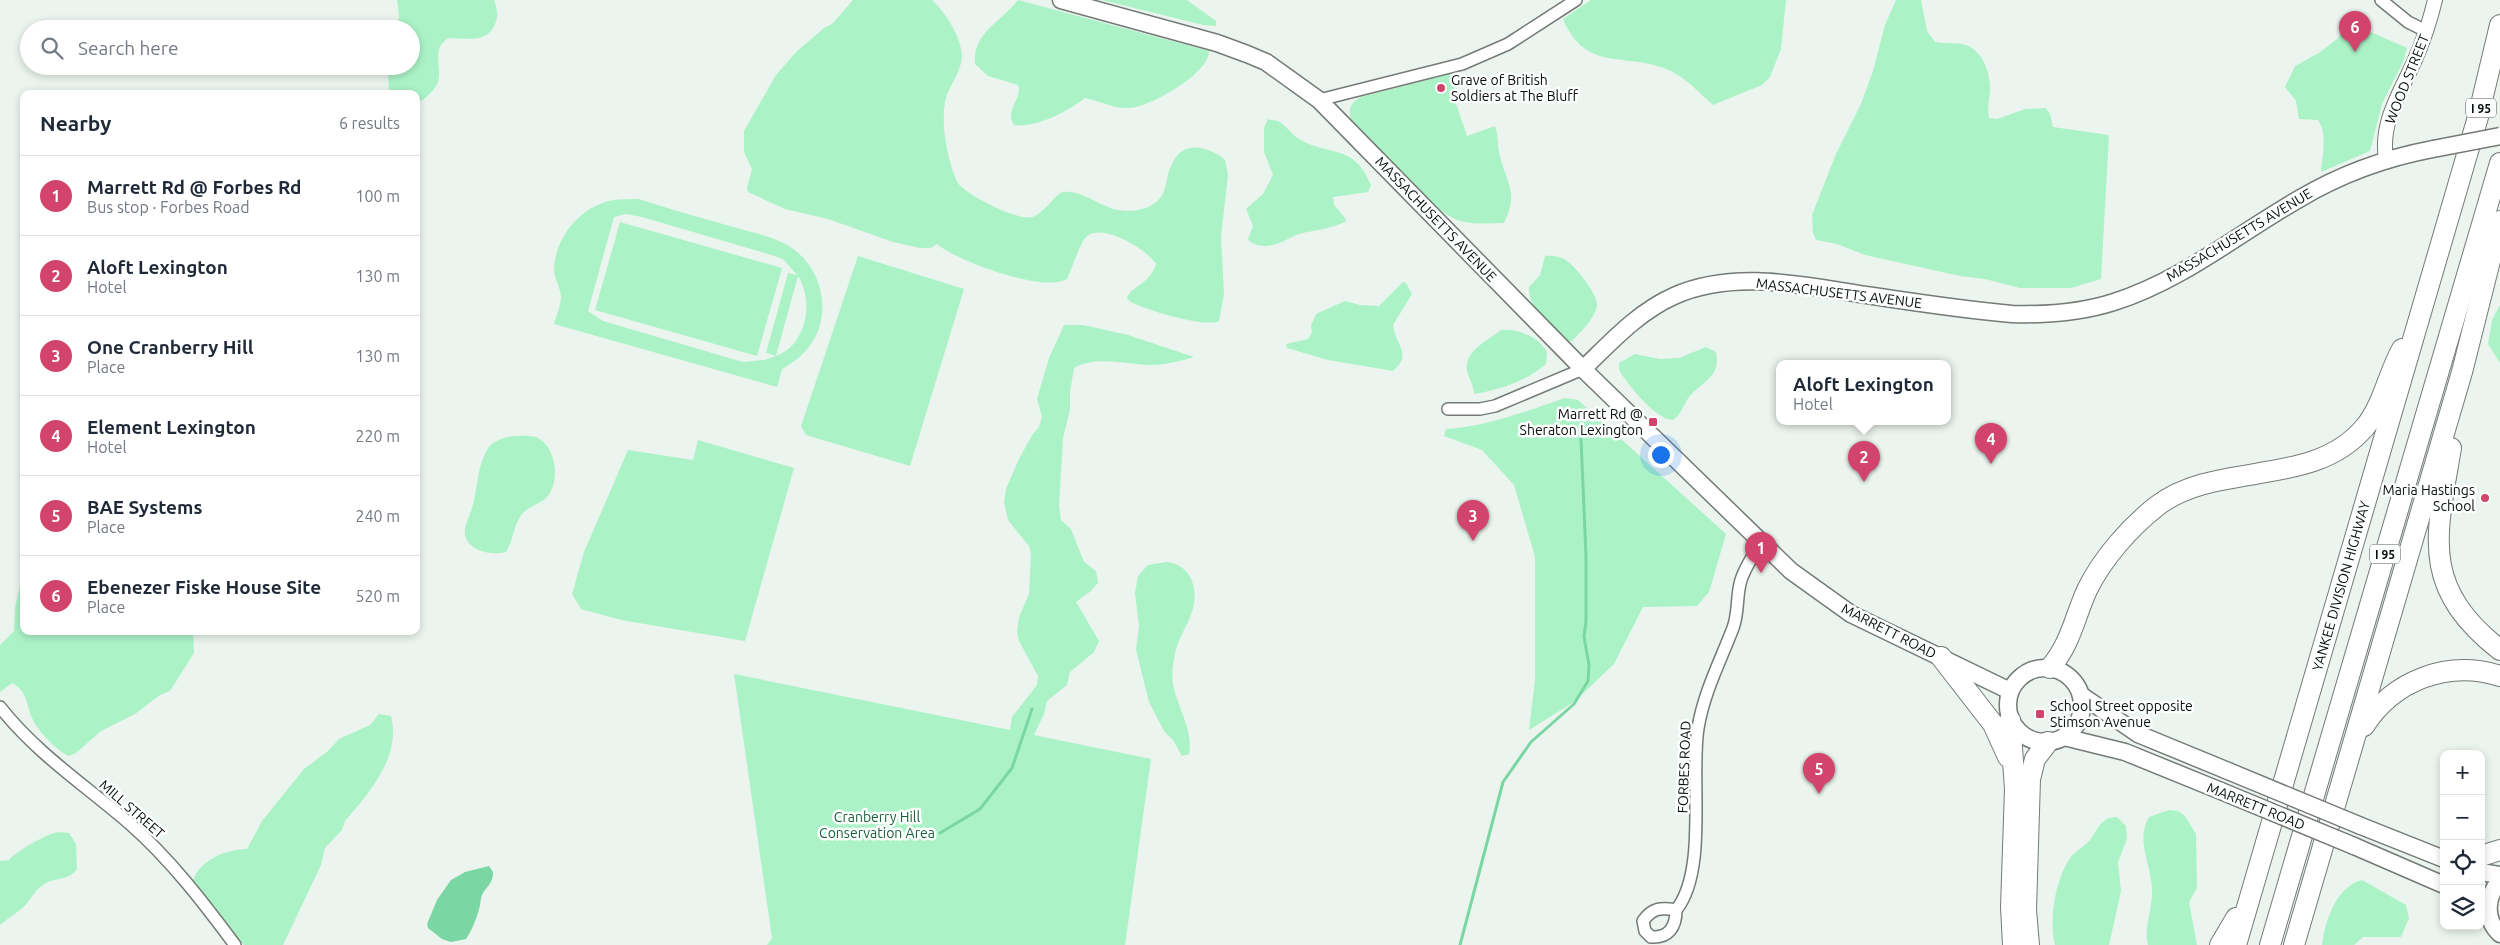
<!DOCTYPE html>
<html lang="en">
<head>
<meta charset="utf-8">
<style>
	:root { --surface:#fff; --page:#f2f2f3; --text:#1f2937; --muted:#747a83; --line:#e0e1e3; --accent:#d2446c }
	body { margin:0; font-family:Ubuntu,sans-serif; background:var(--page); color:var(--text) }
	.controls { position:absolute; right:15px; bottom:15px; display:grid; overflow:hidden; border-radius:10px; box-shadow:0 2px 8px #0003 }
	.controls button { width:45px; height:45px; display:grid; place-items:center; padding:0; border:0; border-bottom:1px solid var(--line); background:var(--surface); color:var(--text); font:25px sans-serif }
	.you { position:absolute; left:1660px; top:454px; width:18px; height:18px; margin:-12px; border:4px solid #fff; border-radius:50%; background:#1a73e8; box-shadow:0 0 0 8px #1a73e833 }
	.badge { display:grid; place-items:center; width:32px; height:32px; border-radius:50%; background:var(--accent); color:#fff; font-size:16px; font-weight:700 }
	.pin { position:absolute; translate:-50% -41px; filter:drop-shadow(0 1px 2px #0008) }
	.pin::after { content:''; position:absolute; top:26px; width:18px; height:15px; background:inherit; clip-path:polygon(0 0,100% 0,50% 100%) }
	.popup { position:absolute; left:1776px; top:360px; width:175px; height:65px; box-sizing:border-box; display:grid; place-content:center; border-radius:10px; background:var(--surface); filter:drop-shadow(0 1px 4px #0005); font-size:16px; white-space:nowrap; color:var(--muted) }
	.popup b { font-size:19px; color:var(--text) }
	.popup::after { content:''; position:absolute; left:50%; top:100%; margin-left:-10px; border:10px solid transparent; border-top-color:var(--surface) }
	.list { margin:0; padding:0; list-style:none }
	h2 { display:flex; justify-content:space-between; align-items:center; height:65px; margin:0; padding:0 20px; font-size:21px }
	h2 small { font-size:16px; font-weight:400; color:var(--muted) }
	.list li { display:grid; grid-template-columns:32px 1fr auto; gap:15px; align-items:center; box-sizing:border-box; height:80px; padding:0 20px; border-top:1px solid var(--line) }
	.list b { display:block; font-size:19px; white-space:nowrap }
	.list p { margin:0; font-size:16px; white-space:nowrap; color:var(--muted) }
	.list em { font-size:16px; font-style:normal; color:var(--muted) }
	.icon { flex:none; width:28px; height:28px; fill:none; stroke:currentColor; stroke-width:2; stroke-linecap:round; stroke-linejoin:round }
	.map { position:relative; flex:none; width:2500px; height:945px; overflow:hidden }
	.search { position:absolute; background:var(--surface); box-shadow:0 2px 8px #0003; left:20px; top:20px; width:400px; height:55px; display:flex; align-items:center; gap:12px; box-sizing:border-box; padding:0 18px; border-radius:28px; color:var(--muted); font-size:19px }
	.panel { position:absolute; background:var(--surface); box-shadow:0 2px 8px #0003; left:20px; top:90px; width:400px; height:545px; border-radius:10px }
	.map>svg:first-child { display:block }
</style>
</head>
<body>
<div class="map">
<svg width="2500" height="945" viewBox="0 0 2500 945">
	<rect width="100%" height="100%" fill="#ebf4ee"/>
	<g fill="#abf3c7" fill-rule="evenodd">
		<path d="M397 0H494C497 8 499 16 495 24 487 44 467 38 449 38 430 48 443 67 438 82 434 92 424 99 416 105V94H389L388 66H411V29H398L399 15Z"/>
		<path d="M853 0H932C946 13 966 43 961 63 958 77 948 87 945 102 941 127 947 156 956 180 961 193 1017 221 1032 217 1044 214 1057 192 1063 192 1081 190 1097 204 1113 209 1130 213 1150 211 1161 197 1165 192 1166 182 1168 175 1176 144 1196 141 1222 157L1225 160 1228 175 1221 237 1224 294 1219 321C1205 328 1146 310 1131 302L1127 298C1130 287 1150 284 1156 264 1147 249 1101 222 1086 237 1079 245 1072 269 1067 279 1043 293 957 261 937 244L931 248H920L893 242 828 219 785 209 748 192 747 188 752 169 744 152V131L776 75 796 52 824 28 832 24Z"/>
		<path d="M1018 0 1209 51C1210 73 1150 107 1130 108 1114 109 1100 101 1085 98 1067 112 1036 128 1014 125 1004 110 1023 99 1018 85L988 76 975 64C973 32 1000 23 1018 0Z"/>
		<polygon points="1102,0 1187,0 1216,21 1216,26 1203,25"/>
		<path d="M1591 0H1786L1781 49 1770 77 1762 85 1713 105C1697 91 1685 76 1664 68 1621 53 1585 71 1563 19Z"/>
		<path d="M1896 0H1921L1927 31 1935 42C1946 44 1956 42 1966 45 1983 51 1991 74 1990 91 1989 101 1987 108 1989 118L1997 119 2025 109 2046 108 2050 114 2053 127 2109 135 2101 279 2071 288H2020L1985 279 1960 276 1865 255 1837 244 1816 240 1813 233 1812 215 1836 154 1861 104 1873 71 1885 25Z"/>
		<path d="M2355 25 2407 48 2403 62 2382 104 2370 151 2321 172C2322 155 2328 135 2318 120L2299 119 2296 101 2285 87 2295 66 2319 53 2337 39 2345 28Z"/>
		<path d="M1450 74 1459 93 1453 95 1467 136 1495 126C1499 136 1497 146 1500 156 1507 185 1519 192 1504 223 1490 223 1475 225 1461 221 1433 214 1375 146 1352 123 1348 111 1349 103 1361 97Z"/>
		<path d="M1268 119C1269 120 1274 120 1278 121 1286 125 1291 134 1299 139 1330 157 1354 143 1371 185L1368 192 1333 197 1334 205 1346 219 1345 222C1330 229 1315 230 1299 234 1290 237 1282 243 1273 245 1264 247 1253 246 1248 239L1253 226 1246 209 1263 194 1273 175 1264 152V128Z"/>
		<path d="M638 199C671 209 704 219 737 228 757 234 781 238 797 252 815 267 824 290 822 313 820 339 804 357 782 369L777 387 554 324C556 316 561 305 561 297 561 289 555 280 554 271 554 238 581 205 614 200 622 199 630 199 638 199ZM626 214 642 217 775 256 784 260 797 275 788 273 766 353 776 356 764 360 743 362 603 321 588 311 614 217ZM798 276C814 301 807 345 776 356Z"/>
		<polygon points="620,222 782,268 757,356 595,310"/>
		<polygon points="858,256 964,289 910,466 806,435 801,426"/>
		<path d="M1545 256C1552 255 1558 256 1564 259 1574 264 1599 295 1597 306 1595 318 1580 333 1572 341H1565C1552 329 1527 307 1529 287L1540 275Z"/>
		<path d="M1403 282 1406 283 1412 294 1393 325C1396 347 1413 354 1393 371L1328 360 1287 348 1286 344 1308 339 1312 333 1311 326 1316 314 1345 301 1360 305 1379 306Z"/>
		<polygon points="2500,305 2500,363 2488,344 2492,320"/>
		<path d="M1064 325H1083L1128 335 1194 357C1181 361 1165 365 1151 365 1127 365 1097 355 1074 368L1070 392V410L1063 438 1059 505 1061 520 1071 529 1084 562 1096 571 1098 583 1091 591 1076 602 1099 641 1094 652 1070 672 1067 685 1047 701 1044 714 1034 735 1151 759 1125 945H767L772 938 734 674 1010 730 1012 717 1037 685 1038 676 1019 641 1017 632 1019 617 1029 594 1031 555 1029 546 1008 520 1004 502 1006 489 1018 461 1032 435 1039 427 1042 417 1037 399 1049 358Z"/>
		<path d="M1501 330C1518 328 1539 337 1547 352L1546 364C1526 381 1500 390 1474 394 1474 386 1469 379 1467 371 1464 350 1488 341 1501 330Z"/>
		<path d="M1706 347 1716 352C1722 377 1701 382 1689 397 1683 405 1682 414 1673 420 1655 419 1628 385 1619 370V363L1635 354 1660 359 1679 358Z"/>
		<path d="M1565 398 1578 400 1726 534 1709 592 1697 606 1643 607 1614 664 1574 702 1529 730 1535 680V557L1514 485 1482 450 1444 436 1446 429C1482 428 1530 410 1565 398Z"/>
		<path d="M512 436C519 436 533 435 538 438 557 448 560 482 547 497 540 505 526 506 520 517 513 528 513 541 506 552 493 556 467 551 465 534 464 526 470 515 472 508 478 488 477 466 488 448 494 440 504 438 512 436Z"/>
		<polygon points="698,440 794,468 745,641 621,620 581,609 572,594 584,552 628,450 693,460"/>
		<path d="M1167 562C1189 564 1199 587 1193 608 1190 620 1183 631 1178 643 1174 655 1171 671 1173 684 1177 707 1194 731 1189 754L1182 756 1173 740 1164 731 1149 702 1136 650 1139 626 1135 593 1138 576 1148 565Z"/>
		<path d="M24 580V631H193L194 653 170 691 160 695 135 714 101 731 76 753 69 756C58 752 38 731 33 720 26 706 28 691 12 683L0 692V645L14 631 15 608 21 581Z"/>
		<path d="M379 714 391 716C401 757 370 792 345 821L342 830 325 848 321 865 283 945H244L193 881C199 860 227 849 247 849L262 821 304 769 328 751 339 739 370 725Z"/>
		<path d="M2169 810 2178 811 2185 816 2196 834 2197 888 2189 902 2197 945H2148L2147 941C2145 924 2153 907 2152 890 2152 866 2135 841 2149 817Z"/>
		<path d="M2117 817 2126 826 2127 839 2118 862 2121 891 2109 945H2055C2049 919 2055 881 2070 858 2075 851 2084 847 2090 840 2098 829 2101 817 2117 817Z"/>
		<path d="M58 832 69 833 76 844 77 869C68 881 58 877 46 883 36 889 34 894 28 902 20 912 9 917 0 925V861L9 860C15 852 48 833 58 832Z"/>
		<path d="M2362 880 2406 905 2409 918 2401 937H2363L2354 945H2322C2325 921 2336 887 2362 880Z"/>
	</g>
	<path fill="#7ad6a2" d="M489 866 493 872C493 883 488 885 483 893 480 898 481 904 479 909 477 918 471 932 466 939L451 942 442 939 428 928 427 924 437 900 451 880 465 872Z"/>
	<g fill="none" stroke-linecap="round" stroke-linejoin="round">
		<g stroke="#7ad6a2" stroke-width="3">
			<polyline points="940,833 980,809 1012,768 1032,709"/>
			<polyline points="1460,945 1503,782 1531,742 1574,704 1588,681 1589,665 1584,637 1586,621 1586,556 1581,439"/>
		</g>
		<defs>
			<g id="minor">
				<polyline points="2381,0 2408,22 2426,31"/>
				<polyline points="1319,100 1462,64 1508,44 1576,0"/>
				<polyline points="1448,409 1480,409 1495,406 1583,369"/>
				<path d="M0 707C37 754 85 785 130 824 170 859 203 902 235 945"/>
				<path d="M1676 910C1676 927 1669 938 1651 937L1645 931 1643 921C1652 908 1661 907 1676 910 1708 871 1690 777 1698 728 1704 692 1720 662 1733 628 1739 612 1736 596 1741 580 1745 567 1754 555 1760 543"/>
			</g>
			<path id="tertiary" d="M2386 159C2380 123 2400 93 2414 62 2423 42 2430 21 2435 0"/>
			<g id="secondary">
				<polyline points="1061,0 1217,43 1247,54 1266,62 1319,100 1583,369 1791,571 1851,614 2010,691"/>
				<path d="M1583 369C1611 342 1638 312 1674 296 1737 268 1809 287 1873 296 1919 303 1966 310 2012 314 2047 315 2080 313 2114 302 2181 281 2238 234 2299 199 2341 174 2385 158 2433 149"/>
				<circle cx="2045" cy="705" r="37"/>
				<polyline points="2081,695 2138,734 2228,771"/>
				<polyline points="2064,737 2125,752 2221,791"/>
				<polyline points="2361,826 2444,859"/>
				<polyline points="2354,846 2444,885"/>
				<polyline points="2481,872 2500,875"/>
				<path d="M2500 881C2486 896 2484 919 2500 934"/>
			</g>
			<g id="motorway">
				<path d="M2451 448C2436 537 2420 587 2500 650"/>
				<polyline points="1941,657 1993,724 2008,757"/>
				<path d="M2050 668C2071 643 2074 619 2087 590 2102 559 2130 527 2157 506 2217 460 2313 489 2365 427 2383 405 2388 374 2402 349"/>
				<polyline points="2010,720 2015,789 2011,907 2013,945"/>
				<path d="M2364 726C2393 681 2447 659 2500 676"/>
				<polyline points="2481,856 2500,850"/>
				<polyline points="2029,945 2026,910 2030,779 2035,759 2048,742"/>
				<polyline points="2220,945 2236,918"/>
				<polyline points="2236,945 2478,117 2500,25"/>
				<polyline points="2270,945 2500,163"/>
				<polyline points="2294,945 2462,372 2500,221"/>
			</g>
		</defs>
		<use href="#minor" stroke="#747b76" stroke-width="14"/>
		<use href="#tertiary" stroke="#747b76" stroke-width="16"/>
		<use href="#secondary" stroke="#747b76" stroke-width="19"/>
		<use href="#motorway" stroke="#747b76" stroke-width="22"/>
		<use href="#minor" stroke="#fff" stroke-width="11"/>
		<use href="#tertiary" stroke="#fff" stroke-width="14"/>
		<use href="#secondary" stroke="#fff" stroke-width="16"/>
		<use href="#motorway" stroke="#fff" stroke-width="20"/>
		<defs>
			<g id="secondary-bridge">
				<polyline points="2433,149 2500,136"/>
				<polyline points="2228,771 2361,826"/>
				<polyline points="2221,791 2354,846"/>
			</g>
		</defs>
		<use href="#secondary-bridge" stroke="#747b76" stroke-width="19" stroke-linecap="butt"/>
		<use href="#secondary-bridge" stroke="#fff" stroke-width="16"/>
	</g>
	<g fill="#d2446c" stroke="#fdfffe" stroke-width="2">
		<circle cx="1441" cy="88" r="5"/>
		<rect x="1648" y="417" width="10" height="10" rx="2.5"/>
		<circle cx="2485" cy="498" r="5"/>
		<rect x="2035" y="709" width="10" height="10" rx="2.5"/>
	</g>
	<g text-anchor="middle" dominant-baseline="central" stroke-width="5" stroke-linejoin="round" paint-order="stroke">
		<g fill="#fdfffe" stroke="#545655" stroke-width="1">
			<rect x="2466" y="98.5" width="30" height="19" rx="4"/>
			<rect x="2370" y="544.5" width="30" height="19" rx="4"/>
		</g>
		<g font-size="12" font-weight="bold" fill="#0b0e0c">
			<text x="2481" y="108">I 95</text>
			<text x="2385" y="554">I 95</text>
		</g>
		<g font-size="14" fill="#0b0e0c" stroke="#fdfffe">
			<text transform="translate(2407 79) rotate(-68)">WOOD STREET</text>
			<text transform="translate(1436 219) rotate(46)">MASSACHUSETTS AVENUE</text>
			<text transform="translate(2239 235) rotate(-31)">MASSACHUSETTS AVENUE</text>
			<text transform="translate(1839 293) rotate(7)">MASSACHUSETTS AVENUE</text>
			<text transform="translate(2341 586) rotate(-74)">YANKEE DIVISION HIGHWAY</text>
			<text transform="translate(1889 631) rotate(27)">MARRETT ROAD</text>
			<text transform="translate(1684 767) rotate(-88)">FORBES ROAD</text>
			<text transform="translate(2256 806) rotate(22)">MARRETT ROAD</text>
			<text transform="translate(132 809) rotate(41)">MILL STREET</text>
		</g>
		<g font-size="14" fill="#0b0e0c" stroke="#fdfffe" text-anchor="start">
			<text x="1451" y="80">Grave of British<tspan x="1451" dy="16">Soldiers at The Bluff</tspan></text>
			<text x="1643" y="414" text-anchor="end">Marrett Rd @<tspan x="1643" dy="16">Sheraton Lexington</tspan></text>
			<text x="2475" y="490" text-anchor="end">Maria Hastings<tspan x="2475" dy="16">School</tspan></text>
			<text x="2050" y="706">School Street opposite<tspan x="2050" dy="16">Stimson Avenue</tspan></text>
		</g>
		<g font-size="14" fill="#1a5e3c" stroke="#fdfffe">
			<text x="877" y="817">Cranberry Hill<tspan x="877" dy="16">Conservation Area</tspan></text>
		</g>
	</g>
</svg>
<div class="controls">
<button>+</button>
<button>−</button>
<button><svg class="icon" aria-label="locate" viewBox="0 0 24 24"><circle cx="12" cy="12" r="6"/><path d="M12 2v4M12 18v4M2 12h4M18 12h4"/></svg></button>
<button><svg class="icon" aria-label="layers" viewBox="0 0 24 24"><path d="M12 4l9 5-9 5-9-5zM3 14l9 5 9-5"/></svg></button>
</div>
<div class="you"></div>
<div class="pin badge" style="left:1761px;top:573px">1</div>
<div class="pin badge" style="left:1864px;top:482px">2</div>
<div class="popup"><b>Aloft Lexington</b>Hotel</div>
<div class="pin badge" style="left:1473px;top:541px">3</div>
<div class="pin badge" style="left:1991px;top:464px">4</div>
<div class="pin badge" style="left:1819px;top:794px">5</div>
<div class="pin badge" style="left:2355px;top:52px">6</div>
<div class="search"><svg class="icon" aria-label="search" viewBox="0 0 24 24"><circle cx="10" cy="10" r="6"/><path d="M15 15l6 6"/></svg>Search here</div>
<section class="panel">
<h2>Nearby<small>6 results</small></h2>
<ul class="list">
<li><span class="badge">1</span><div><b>Marrett Rd @ Forbes Rd</b><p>Bus stop · Forbes Road</p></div><em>100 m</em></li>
<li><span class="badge">2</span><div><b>Aloft Lexington</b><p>Hotel</p></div><em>130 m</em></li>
<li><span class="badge">3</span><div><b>One Cranberry Hill</b><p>Place</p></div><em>130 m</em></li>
<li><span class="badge">4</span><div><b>Element Lexington</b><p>Hotel</p></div><em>220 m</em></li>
<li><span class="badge">5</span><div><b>BAE Systems</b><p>Place</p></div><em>240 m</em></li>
<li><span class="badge">6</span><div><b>Ebenezer Fiske House Site</b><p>Place</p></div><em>520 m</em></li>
</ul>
</section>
</div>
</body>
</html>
